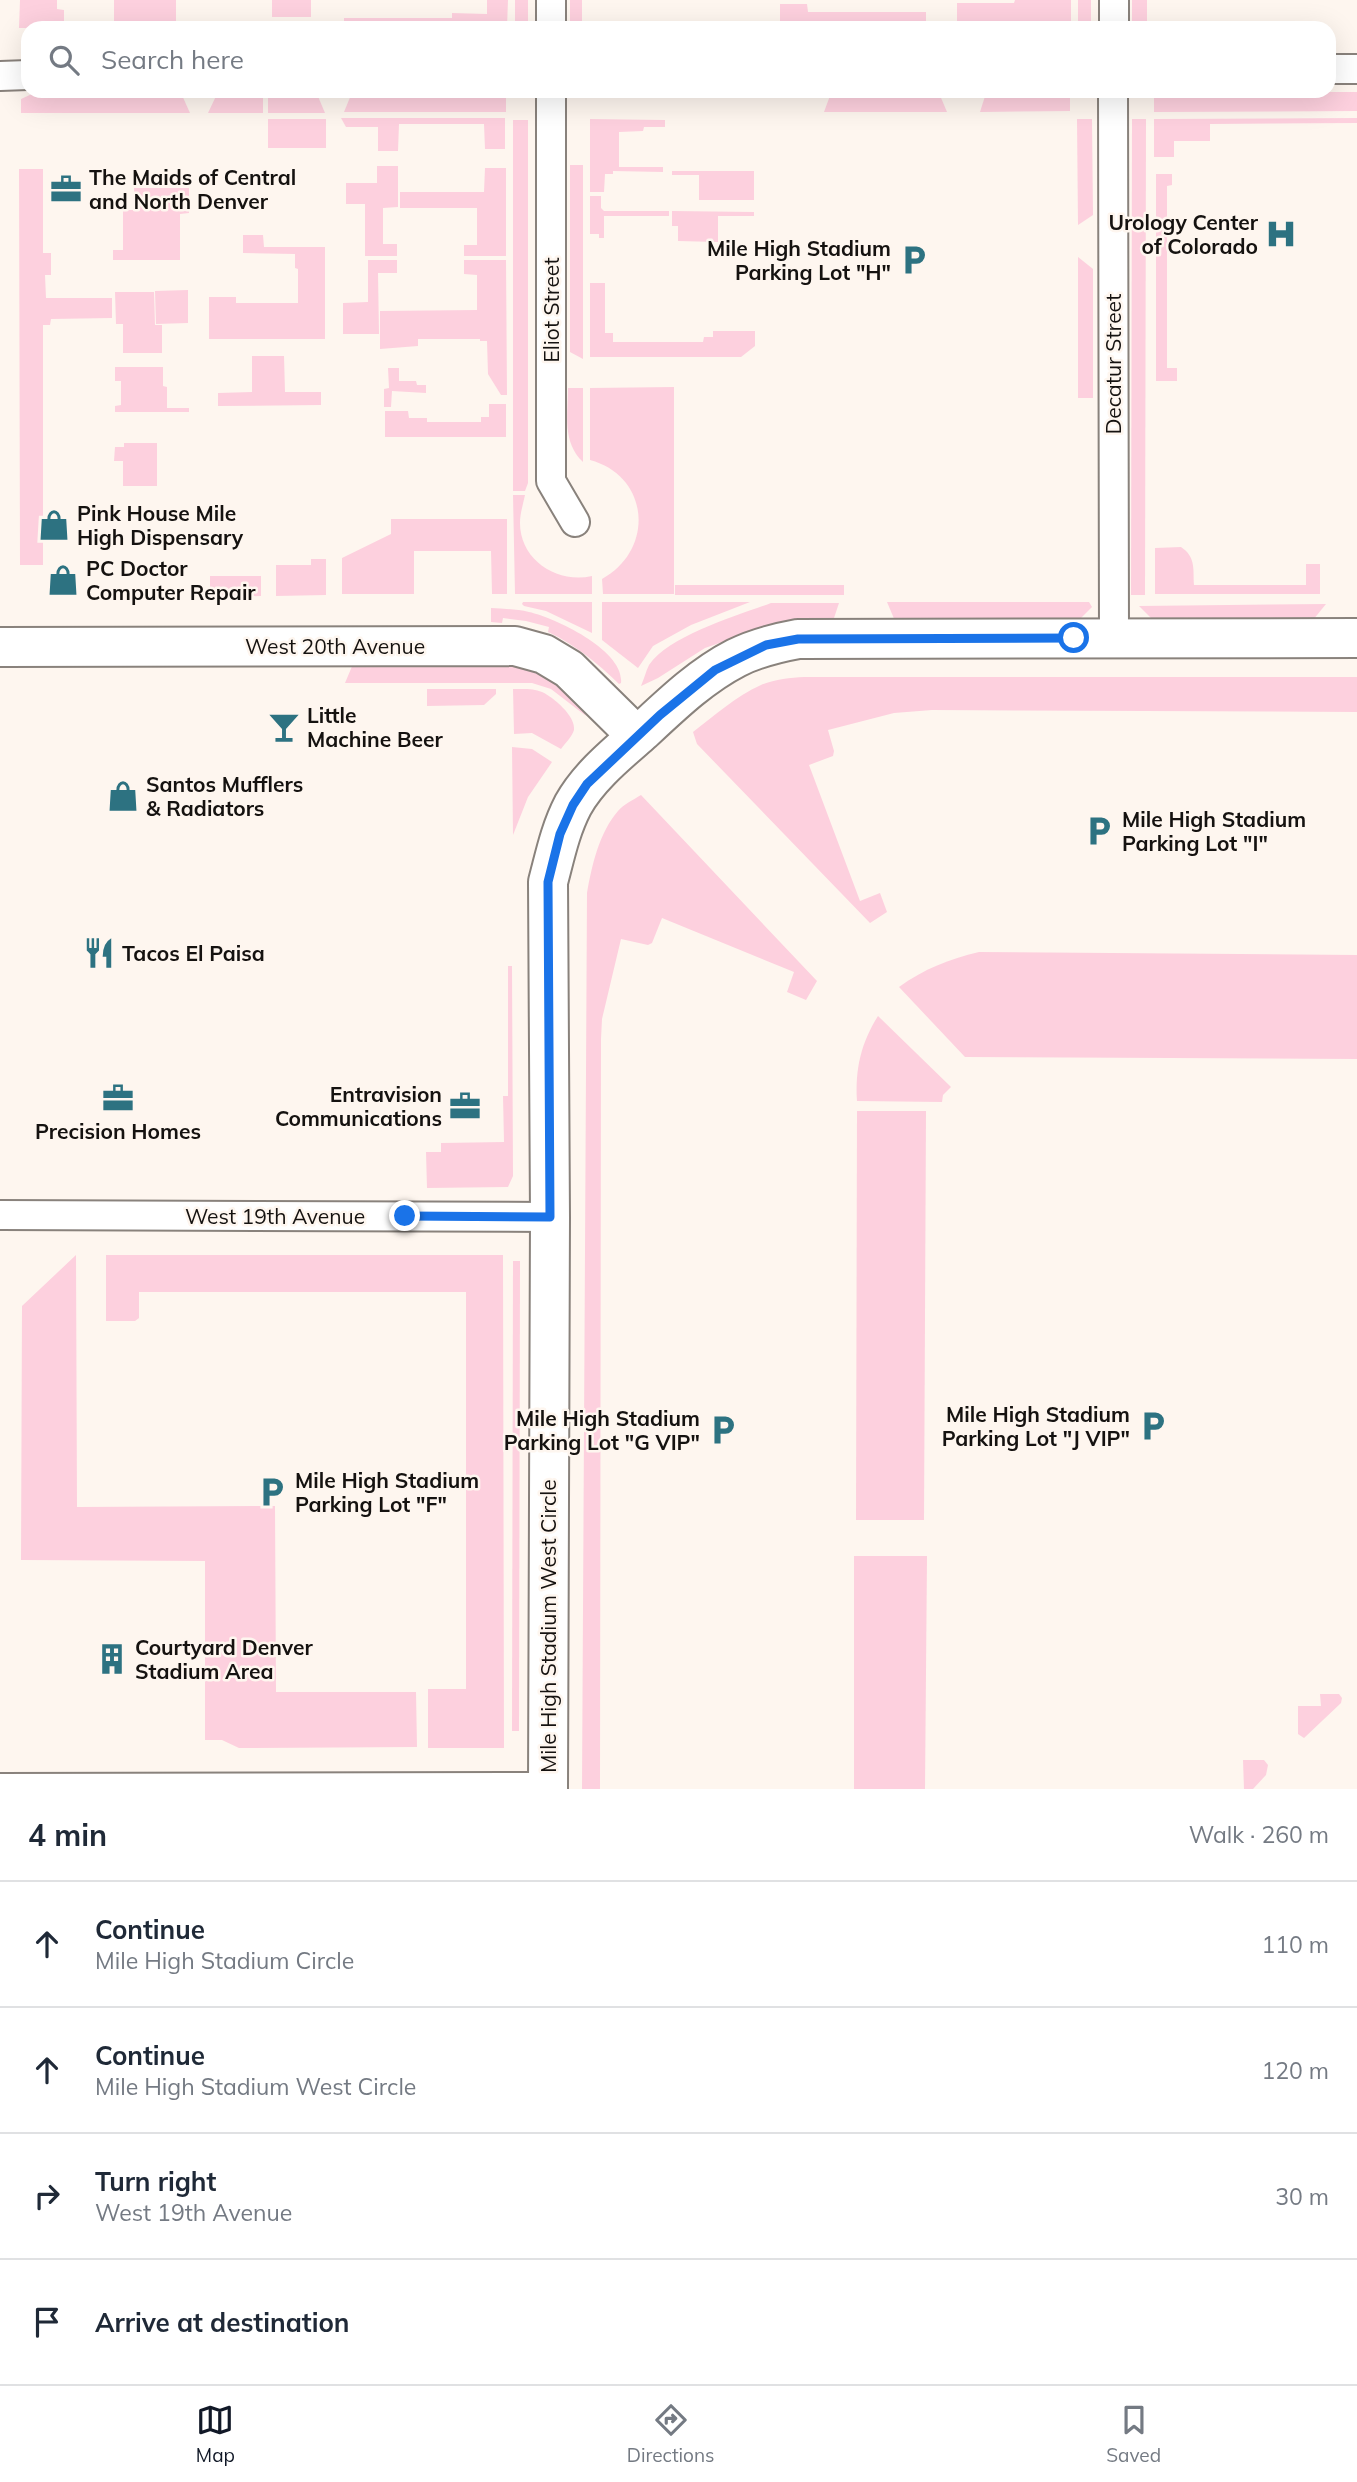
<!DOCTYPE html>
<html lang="en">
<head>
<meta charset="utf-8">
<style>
	:root { --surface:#fff; --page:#f6f6f7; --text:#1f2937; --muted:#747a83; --line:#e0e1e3; --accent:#111827 }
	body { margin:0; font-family:Mulish,sans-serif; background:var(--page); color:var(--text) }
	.stop { position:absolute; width:21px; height:21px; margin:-16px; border:5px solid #1a73e8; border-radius:50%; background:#fff }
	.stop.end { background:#1a73e8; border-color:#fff; box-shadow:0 2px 7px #0008 }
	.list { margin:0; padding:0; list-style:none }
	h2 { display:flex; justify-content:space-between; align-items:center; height:91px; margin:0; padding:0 28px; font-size:30px }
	h2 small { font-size:23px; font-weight:400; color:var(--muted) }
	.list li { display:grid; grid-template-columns:46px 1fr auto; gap:21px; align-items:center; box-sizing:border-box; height:126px; padding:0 28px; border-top:2px solid var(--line) }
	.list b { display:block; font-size:26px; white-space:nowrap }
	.list p { margin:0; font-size:23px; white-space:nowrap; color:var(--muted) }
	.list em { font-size:23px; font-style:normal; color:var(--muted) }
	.icon { flex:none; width:38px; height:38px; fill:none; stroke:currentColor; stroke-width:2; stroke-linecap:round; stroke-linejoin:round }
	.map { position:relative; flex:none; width:1357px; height:1789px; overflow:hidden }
	.search { position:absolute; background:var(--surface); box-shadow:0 7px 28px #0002; left:21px; right:21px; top:21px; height:77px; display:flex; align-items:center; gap:18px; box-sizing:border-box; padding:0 24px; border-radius:21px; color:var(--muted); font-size:26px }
	.sheet { height:595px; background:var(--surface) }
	nav { display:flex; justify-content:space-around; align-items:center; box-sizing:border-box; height:98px; border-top:2px solid var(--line); background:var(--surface); font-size:19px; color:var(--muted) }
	nav a { display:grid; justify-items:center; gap:4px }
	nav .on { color:var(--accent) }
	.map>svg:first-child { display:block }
</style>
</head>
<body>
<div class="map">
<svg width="1357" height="1789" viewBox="0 0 1357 1789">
	<rect width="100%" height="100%" fill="#fef6ef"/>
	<g fill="#fdd0de">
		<polygon points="20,0 57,0 57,9 64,10 64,28 19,28"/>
		<rect x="114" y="0" width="62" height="26"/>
		<rect x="272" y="0" width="39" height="17"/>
		<polygon points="487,0 508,0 507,27 344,27 344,18 452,18 452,13 487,14"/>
		<rect x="515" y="0" width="13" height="25"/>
		<rect x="570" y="0" width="12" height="25"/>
		<polygon points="1015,0 1071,0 1071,25 957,25 957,3 1014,3"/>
		<rect x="1078" y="0" width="13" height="23"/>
		<rect x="1132" y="0" width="15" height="23"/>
		<polygon points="780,4 807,4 808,12 926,12 926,25 780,25"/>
		<polygon points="1154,92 1357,92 1357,111 1154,112"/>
		<polygon points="34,93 181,93 190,113 21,113 21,99"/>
		<polygon points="831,93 939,93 947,112 824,112"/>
		<polygon points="986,93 1070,93 1070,111 980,112"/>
		<polygon points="217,94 263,94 263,113 208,113"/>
		<polygon points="268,94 317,94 325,113 268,113"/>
		<polygon points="351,95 506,95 506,112 344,112"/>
		<polygon points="341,118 505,118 505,149 485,149 484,124 399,124 398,151 378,151 378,127 346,127"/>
		<polygon points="1357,118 1357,123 1210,124 1210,141 1174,141 1174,157 1154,157 1154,119"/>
		<rect x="268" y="119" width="58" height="29"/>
		<polygon points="590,119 665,120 665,127 644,127 643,131 619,132 619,167 663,167 663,172 613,171 613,174 605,174 604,192 590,192"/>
		<polygon points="1077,119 1092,119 1093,215 1078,225"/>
		<polygon points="1132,119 1146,119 1145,595 1131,595"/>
		<polygon points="513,120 528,120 528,483 525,491 513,491"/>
		<polygon points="570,165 583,165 583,359 570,352"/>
		<polygon points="377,166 398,166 398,207 383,208 383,244 397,244 397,256 365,256 365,204 346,204 346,183 377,183"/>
		<polygon points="485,168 506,168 506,256 464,256 464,245 477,245 477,208 400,208 400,192 484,192"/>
		<polygon points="19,169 43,169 43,253 51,253 51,275 45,275 46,298 112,298 112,318 51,319 50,325 43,325 43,565 20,565"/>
		<polygon points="672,171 754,171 754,200 699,200 699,175 672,175"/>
		<polygon points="1156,174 1172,174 1172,185 1167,186 1167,368 1177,368 1177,381 1156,381"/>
		<polygon points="134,188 189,188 189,213 180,214 180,260 113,260 113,250 123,250 123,210 135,210"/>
		<polygon points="590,196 601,196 601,208 604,211 669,211 669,216 604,216 604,238 599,238 599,234 590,234"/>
		<polygon points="672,211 754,212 754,216 718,216 718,242 678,241 678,226 672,226"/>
		<polygon points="243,235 263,235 264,247 325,247 325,339 209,339 209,297 236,297 236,303 298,303 298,269 295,268 295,254 243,253"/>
		<polygon points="1078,257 1093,269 1093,398 1078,398"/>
		<polygon points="368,260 397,260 397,273 378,273 379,334 343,334 343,303 368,302"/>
		<polygon points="464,260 506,260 507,395 501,395 488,374 487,341 480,341 480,339 418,339 418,346 380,349 380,311 477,310 477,275 464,274"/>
		<polygon points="590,283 605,283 605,333 613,333 613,342 703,342 704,337 713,337 713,331 755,331 755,346 741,357 590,357"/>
		<polygon points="188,290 188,323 156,324 155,291"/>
		<polygon points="115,292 154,292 155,325 162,325 162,353 123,353 123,324 116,324"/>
		<polygon points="252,356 284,356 285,392 321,392 321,405 218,406 218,393 252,392"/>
		<polygon points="115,367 163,367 163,386 167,387 167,408 189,408 189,412 115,412 115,406 121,405 121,381 115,381"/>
		<polygon points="388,368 399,368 399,381 416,381 417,385 426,385 426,393 392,391 391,407 384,407 384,389 389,388"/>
		<path d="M674 387V594H603L602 579C655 550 650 476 590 460V388Z"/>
		<path d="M568 388H583V462C562 442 568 415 568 388Z"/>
		<polygon points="489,404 506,404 506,437 385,437 385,411 408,411 409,418 427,418 427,422 481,422 481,417 489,417"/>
		<polygon points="124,443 157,443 157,486 123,486 123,461 114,461 115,447 124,447"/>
		<path d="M513 495H525C523 504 520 514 520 523 520 560 557 584 592 576V594H515Z"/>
		<polygon points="391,519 507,519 507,594 492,594 491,551 414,551 414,594 342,594 342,558 391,534"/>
		<path d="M1181 547C1196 557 1193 569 1194 585H1306V564H1320V594H1155V548Z"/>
		<polygon points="311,559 326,559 326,595 276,596 276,565 311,565"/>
		<polygon points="210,576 261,576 261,596 210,597"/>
		<rect x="675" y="585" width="169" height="10"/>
		<polygon points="523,602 592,602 592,633 546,611 524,606 522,604"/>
		<polygon points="602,602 750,602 691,625 653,646 638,668 602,640"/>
		<polygon points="887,602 1089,602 1092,607 1080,619 895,621"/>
		<path d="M771 603H839L833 621 774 624 705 648 658 678 641 686C644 679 646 671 649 665 670 635 737 616 771 603Z"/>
		<polygon points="1326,604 1313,620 1154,621 1139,606"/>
		<path d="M491 608C504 609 517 609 529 612 556 618 625 651 621 683L619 684C597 663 576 645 548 632L549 627 526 621 503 618 502 623 491 622Z"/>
		<path d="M508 662C540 671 569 687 586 716L551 689 532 683H345L353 664Z"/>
		<path d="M804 677H1357V712L932 710 894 713 828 730 834 751 833 756 809 765 860 901 880 893 887 912 870 923 697 744 693 732C714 716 736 696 761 685 775 679 790 678 804 677Z"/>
		<polygon points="427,689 496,689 496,694 484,705 427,706"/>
		<path d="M513 689C522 689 533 688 542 692 553 697 576 716 574 730 572 737 565 743 561 749L532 733 514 734Z"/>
		<polygon points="512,747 532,749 552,762 528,797 513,835"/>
		<path d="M641 795 817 981 806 1000 787 992 794 972 662 918 652 943 648 945 621 939 602 1019 601 1039 600 1789H582L587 893C592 865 599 833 618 811 624 804 633 800 641 795Z"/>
		<path d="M979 952 1357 955V1059L965 1057 899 987C924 969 949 959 979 952Z"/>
		<polygon points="508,966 512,966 513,1176 508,1187 427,1188 426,1152 441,1152 441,1143 504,1142 503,1096 508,1096"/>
		<path d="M878 1016 951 1087 943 1095 942 1102 857 1101C855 1069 861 1043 878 1016Z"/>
		<polygon points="857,1111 926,1111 924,1520 856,1520"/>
		<polygon points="76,1255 77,1507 275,1506 276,1692 416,1692 417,1747 239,1748 222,1740 205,1740 205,1561 21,1560 22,1306"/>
		<polygon points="106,1255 503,1255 504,1748 428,1748 428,1689 466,1689 466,1292 139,1292 139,1318 135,1321 106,1321"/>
		<polygon points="513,1261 520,1261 519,1731 512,1731"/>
		<polygon points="854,1556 927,1556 925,1789 854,1789"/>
		<polygon points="1320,1694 1339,1694 1342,1698 1341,1703 1304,1738 1298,1734 1298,1706 1321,1706"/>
		<polygon points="1243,1760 1264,1760 1268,1765 1266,1775 1253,1789 1244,1789"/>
	</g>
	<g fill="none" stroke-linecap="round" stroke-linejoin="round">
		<defs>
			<g id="street">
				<polyline points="551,0 551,28"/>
				<polyline points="1114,0 1114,28"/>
				<polyline points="1329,69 1357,69"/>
				<polyline points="0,76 28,75"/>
				<polyline points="551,91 551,481 575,522"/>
				<polyline points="1113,91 1114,638"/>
				<polyline points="0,1215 550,1217"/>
				<polyline points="0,1788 548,1787"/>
			</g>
			<g id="secondary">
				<polyline points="0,647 515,646 544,654 569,669 637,736"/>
				<path d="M548 1789 550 1217 548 882C555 856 560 830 573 805 589 776 618 753 643 731 672 704 701 676 736 658 756 648 776 643 798 639L1357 638"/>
			</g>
		</defs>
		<use href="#street" stroke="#89827c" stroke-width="32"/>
		<use href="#secondary" stroke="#89827c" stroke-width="42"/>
		<use href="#street" stroke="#fff" stroke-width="28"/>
		<use href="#secondary" stroke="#fff" stroke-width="38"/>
	</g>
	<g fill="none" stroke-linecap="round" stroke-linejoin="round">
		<polyline stroke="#1a73e8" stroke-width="9" points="405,1216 550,1217 548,882 560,834 573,805 587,784 660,715 715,670 766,645 798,639 1074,638"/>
	</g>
	<defs>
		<symbol id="office-bare" viewBox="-9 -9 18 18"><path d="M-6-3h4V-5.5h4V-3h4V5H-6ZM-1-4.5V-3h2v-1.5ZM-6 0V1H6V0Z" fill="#2d7281" stroke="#fef6ef" stroke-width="2.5" paint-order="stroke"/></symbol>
		<symbol id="hospital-bare" viewBox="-9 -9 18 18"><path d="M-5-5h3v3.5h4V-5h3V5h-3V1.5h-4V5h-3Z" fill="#2d7281" stroke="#fef6ef" stroke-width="2.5" paint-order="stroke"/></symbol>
		<symbol id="parking-bare" viewBox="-9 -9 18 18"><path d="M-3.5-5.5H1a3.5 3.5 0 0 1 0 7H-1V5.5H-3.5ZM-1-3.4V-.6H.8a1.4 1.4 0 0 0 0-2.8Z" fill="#2d7281" stroke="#fef6ef" stroke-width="2.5" paint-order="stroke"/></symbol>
		<symbol id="shop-bare" viewBox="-9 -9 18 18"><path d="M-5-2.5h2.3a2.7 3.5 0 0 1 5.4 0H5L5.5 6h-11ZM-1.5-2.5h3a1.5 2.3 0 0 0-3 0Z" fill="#2d7281" stroke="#fef6ef" stroke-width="2.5" paint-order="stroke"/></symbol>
		<symbol id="bar-bare" viewBox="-9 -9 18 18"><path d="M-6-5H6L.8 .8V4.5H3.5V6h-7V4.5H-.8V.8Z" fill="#2d7281" stroke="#fef6ef" stroke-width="2.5" paint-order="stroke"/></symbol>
		<symbol id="restaurant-bare" viewBox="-9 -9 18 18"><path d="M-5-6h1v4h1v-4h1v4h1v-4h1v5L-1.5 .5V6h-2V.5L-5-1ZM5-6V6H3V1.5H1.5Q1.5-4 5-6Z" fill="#2d7281" stroke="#fef6ef" stroke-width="2.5" paint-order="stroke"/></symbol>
		<symbol id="building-bare" viewBox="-9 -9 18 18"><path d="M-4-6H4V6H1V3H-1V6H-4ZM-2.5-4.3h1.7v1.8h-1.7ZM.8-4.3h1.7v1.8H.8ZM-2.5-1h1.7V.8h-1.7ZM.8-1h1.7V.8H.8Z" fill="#2d7281" stroke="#fef6ef" stroke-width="2.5" paint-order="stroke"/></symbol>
	</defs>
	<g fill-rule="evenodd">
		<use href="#office-bare" x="44" y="167" width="44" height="44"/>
		<use href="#hospital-bare" x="1259" y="212" width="44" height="44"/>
		<use href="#parking-bare" x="892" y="238" width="44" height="44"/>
		<use href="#shop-bare" x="32" y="503" width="44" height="44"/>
		<use href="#shop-bare" x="41" y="558" width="44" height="44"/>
		<use href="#bar-bare" x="262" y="705" width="44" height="44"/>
		<use href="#shop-bare" x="101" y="774" width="44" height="44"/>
		<use href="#parking-bare" x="1077" y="809" width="44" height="44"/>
		<use href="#restaurant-bare" x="77" y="931" width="44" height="44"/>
		<use href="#office-bare" x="96" y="1076" width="44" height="44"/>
		<use href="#office-bare" x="443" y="1084" width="44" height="44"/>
		<use href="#parking-bare" x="1131" y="1404" width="44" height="44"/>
		<use href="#parking-bare" x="701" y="1408" width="44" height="44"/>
		<use href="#parking-bare" x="250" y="1470" width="44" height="44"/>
		<use href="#building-bare" x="90" y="1637" width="44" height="44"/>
	</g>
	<g text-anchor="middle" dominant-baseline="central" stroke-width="5" stroke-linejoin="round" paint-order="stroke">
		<g font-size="21" font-weight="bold" fill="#151210" stroke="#fef6ef" text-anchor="start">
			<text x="89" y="177">The Maids of Central<tspan x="89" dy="24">and North Denver</tspan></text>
			<text x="1258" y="222" text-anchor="end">Urology Center<tspan x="1258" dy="24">of Colorado</tspan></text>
			<text x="891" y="248" text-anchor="end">Mile High Stadium<tspan x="891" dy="24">Parking Lot "H"</tspan></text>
			<text x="77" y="513">Pink House Mile<tspan x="77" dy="24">High Dispensary</tspan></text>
			<text x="86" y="568">PC Doctor<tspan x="86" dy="24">Computer Repair</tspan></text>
			<text x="307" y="715">Little<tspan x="307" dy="24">Machine Beer</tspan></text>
			<text x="146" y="784">Santos Mufflers<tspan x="146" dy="24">&amp; Radiators</tspan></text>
			<text x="1122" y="819">Mile High Stadium<tspan x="1122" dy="24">Parking Lot "I"</tspan></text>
			<text x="122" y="953">Tacos El Paisa</text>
			<text x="442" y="1094" text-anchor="end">Entravision<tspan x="442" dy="24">Communications</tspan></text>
			<text x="118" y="1131" text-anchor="middle">Precision Homes</text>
			<text x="1130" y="1414" text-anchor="end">Mile High Stadium<tspan x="1130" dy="24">Parking Lot "J VIP"</tspan></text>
			<text x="700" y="1418" text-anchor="end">Mile High Stadium<tspan x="700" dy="24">Parking Lot "G VIP"</tspan></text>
			<text x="295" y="1480">Mile High Stadium<tspan x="295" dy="24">Parking Lot "F"</tspan></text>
			<text x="135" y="1647">Courtyard Denver<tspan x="135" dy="24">Stadium Area</tspan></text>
		</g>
		<g font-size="21" fill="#151210" stroke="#fef6ef">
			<text transform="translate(551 310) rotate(-90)">Eliot Street</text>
			<text transform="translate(1113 364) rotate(-90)">Decatur Street</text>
			<text x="335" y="646">West 20th Avenue</text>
			<text x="275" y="1216">West 19th Avenue</text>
			<text transform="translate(548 1626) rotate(-90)">Mile High Stadium West Circle</text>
		</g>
	</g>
</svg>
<div class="stop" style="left:1074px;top:638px"></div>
<div class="stop end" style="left:405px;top:1216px"></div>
<div class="search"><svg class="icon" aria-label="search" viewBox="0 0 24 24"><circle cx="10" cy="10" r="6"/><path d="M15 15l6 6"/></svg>Search here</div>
</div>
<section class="sheet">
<h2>4 min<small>Walk · 260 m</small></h2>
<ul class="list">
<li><svg class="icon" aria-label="ahead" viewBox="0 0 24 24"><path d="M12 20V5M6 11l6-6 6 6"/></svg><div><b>Continue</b><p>Mile High Stadium Circle</p></div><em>110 m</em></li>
<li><svg class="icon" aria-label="ahead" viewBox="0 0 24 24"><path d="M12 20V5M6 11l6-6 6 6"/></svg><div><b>Continue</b><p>Mile High Stadium West Circle</p></div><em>120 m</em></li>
<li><svg class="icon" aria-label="right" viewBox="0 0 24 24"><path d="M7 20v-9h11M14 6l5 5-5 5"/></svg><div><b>Turn right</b><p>West 19th Avenue</p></div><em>30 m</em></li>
<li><svg class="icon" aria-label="arrive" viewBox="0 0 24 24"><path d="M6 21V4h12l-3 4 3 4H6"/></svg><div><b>Arrive at destination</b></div></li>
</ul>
</section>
<nav>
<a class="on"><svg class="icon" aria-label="map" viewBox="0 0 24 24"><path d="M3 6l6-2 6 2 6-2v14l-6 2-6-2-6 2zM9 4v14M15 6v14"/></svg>Map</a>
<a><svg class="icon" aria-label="directions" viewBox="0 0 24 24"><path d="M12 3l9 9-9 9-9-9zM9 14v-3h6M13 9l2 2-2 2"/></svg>Directions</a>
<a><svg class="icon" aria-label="saved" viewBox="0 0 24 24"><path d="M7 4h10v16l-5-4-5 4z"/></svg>Saved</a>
</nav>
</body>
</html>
